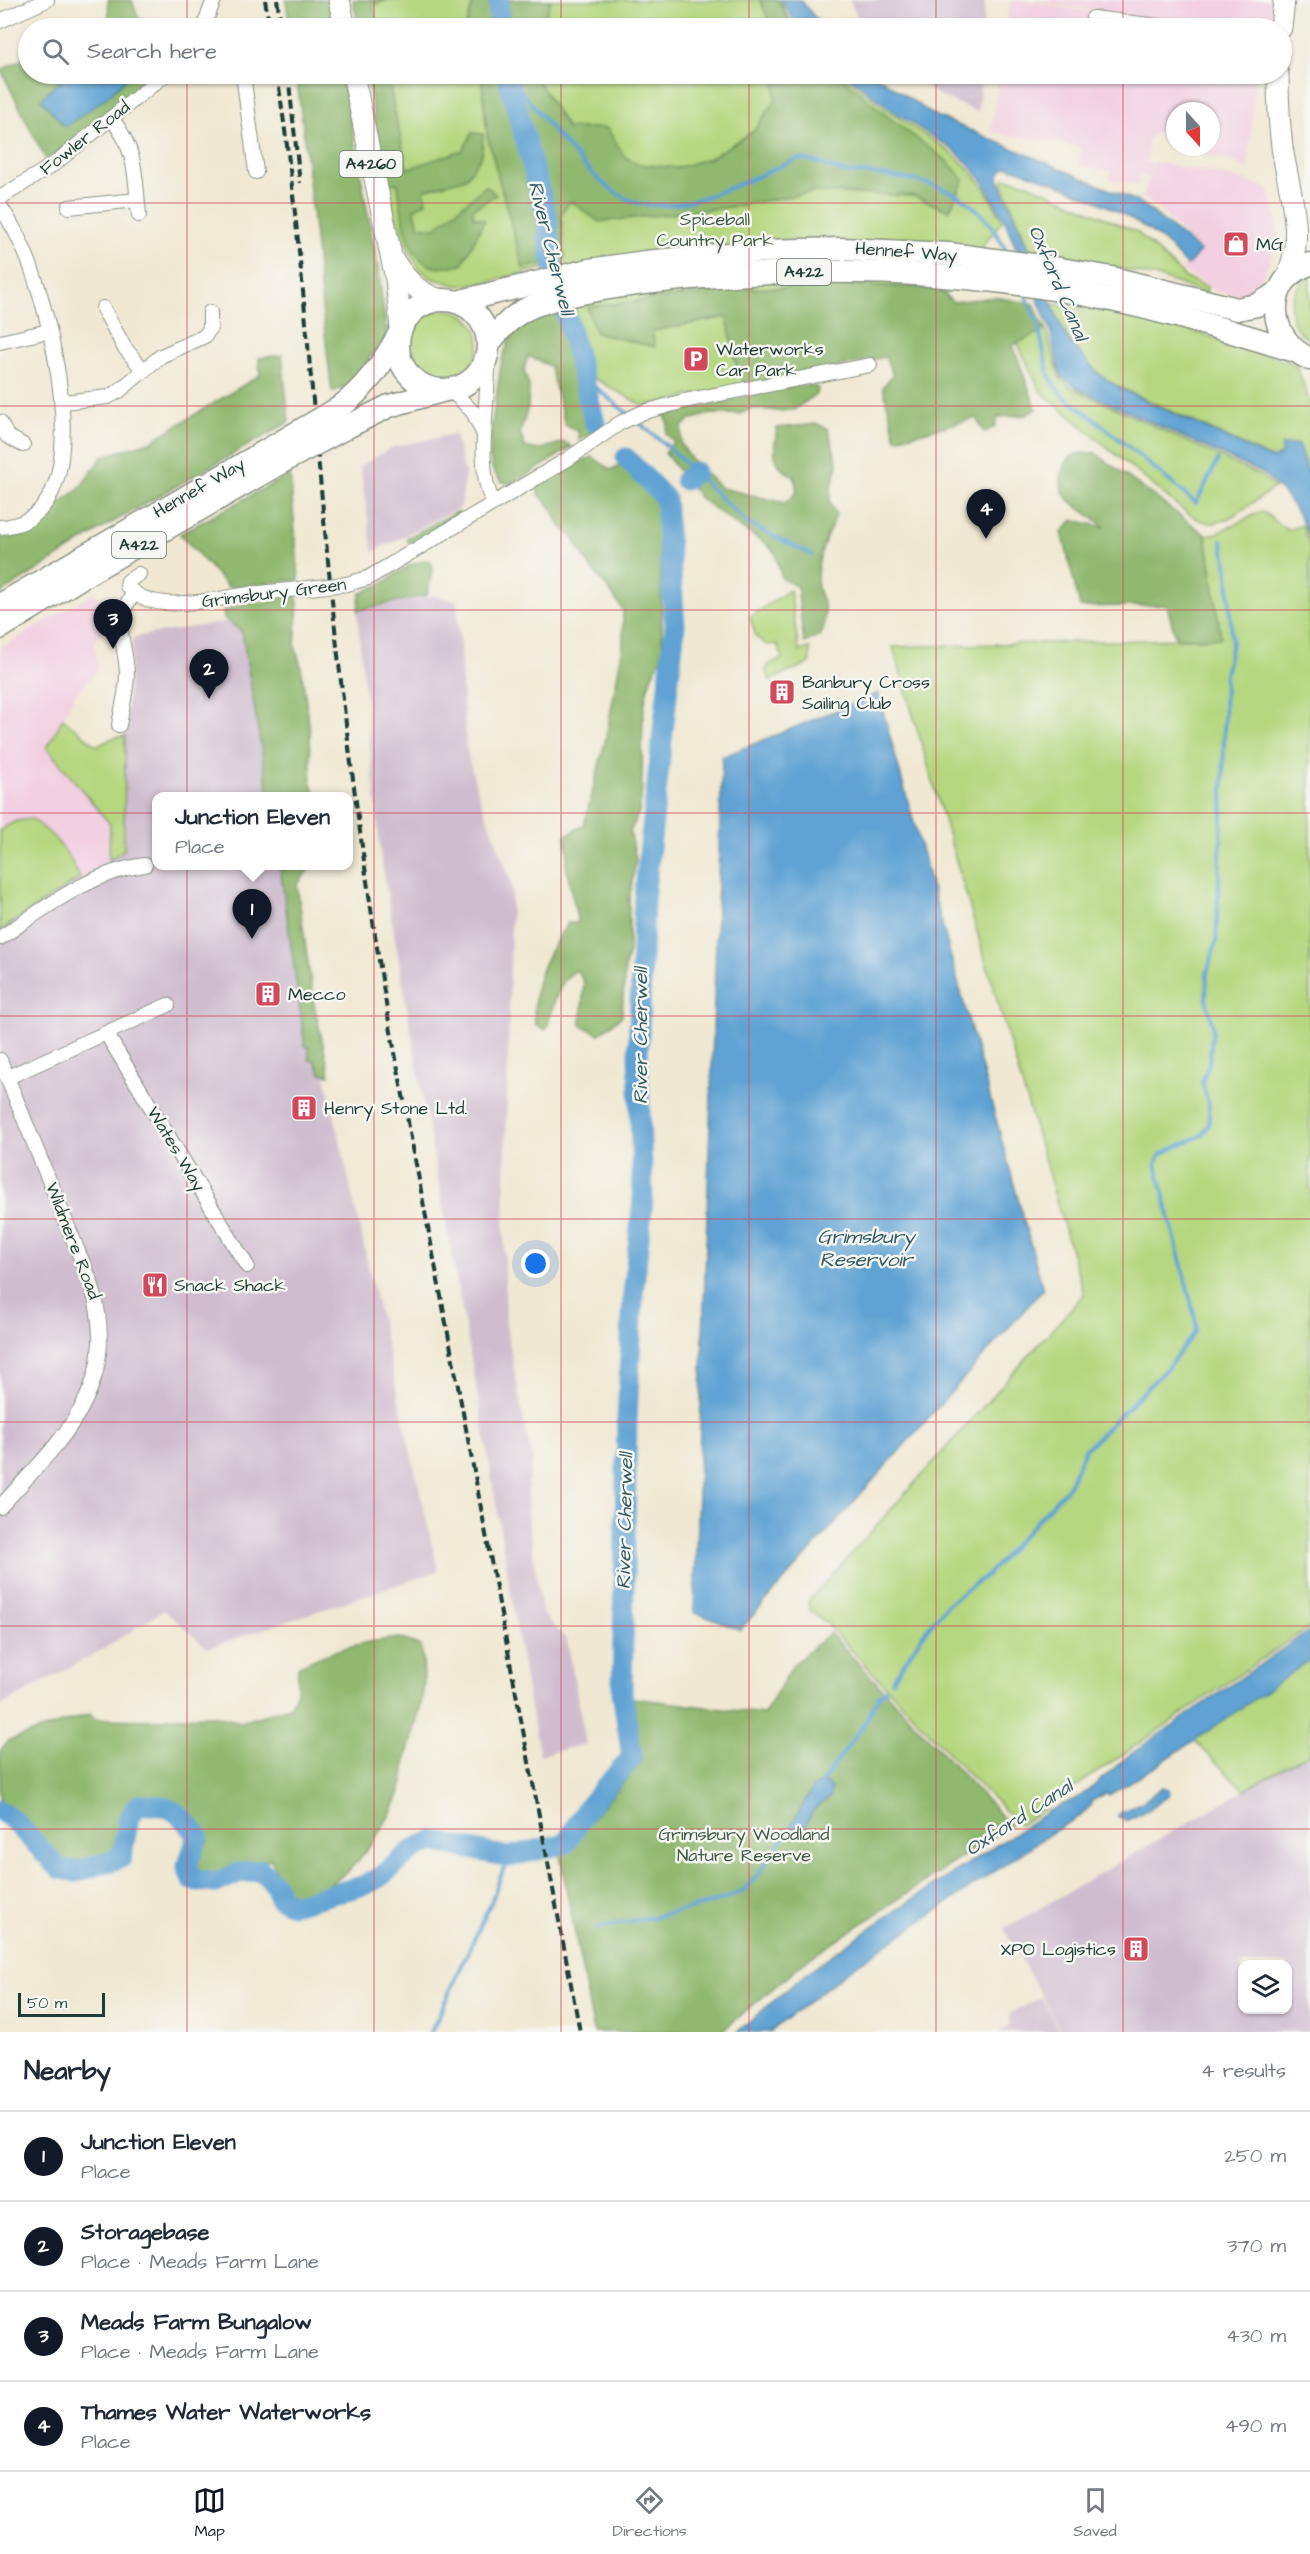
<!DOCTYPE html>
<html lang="en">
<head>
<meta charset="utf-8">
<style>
	:root { --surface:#fff; --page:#f6f6f7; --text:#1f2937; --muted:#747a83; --line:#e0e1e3; --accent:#111827 }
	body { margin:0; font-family:"Architects Daughter",sans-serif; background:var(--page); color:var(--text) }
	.controls { position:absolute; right:18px; bottom:18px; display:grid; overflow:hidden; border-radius:12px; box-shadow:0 2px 4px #0004 }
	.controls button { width:54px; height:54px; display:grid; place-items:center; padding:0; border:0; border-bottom:2px solid var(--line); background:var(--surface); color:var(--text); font:30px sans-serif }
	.compass { position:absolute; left:1166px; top:102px; width:54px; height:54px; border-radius:50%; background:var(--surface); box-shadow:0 2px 4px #0004; rotate:159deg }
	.scale { position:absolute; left:18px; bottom:15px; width:87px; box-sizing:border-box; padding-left:6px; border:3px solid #1f3d34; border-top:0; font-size:16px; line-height:21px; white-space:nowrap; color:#1f3d34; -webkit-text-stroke:4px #f6f6f2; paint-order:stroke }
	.you { position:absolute; left:536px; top:1264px; width:21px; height:21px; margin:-15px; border:4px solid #fff; border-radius:50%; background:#1a73e8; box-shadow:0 0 0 9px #1a73e833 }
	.badge { display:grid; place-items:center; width:39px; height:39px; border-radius:50%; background:var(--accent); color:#fff; font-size:20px; font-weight:700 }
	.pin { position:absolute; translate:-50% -50px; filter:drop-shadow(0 2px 3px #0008) }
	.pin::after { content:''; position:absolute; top:32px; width:21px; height:18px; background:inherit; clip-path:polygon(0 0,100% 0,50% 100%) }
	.popup { position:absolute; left:152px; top:792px; width:201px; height:78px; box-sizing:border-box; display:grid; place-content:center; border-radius:12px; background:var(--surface); filter:drop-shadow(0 2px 4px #0005); font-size:20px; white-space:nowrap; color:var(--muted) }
	.popup b { font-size:22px; color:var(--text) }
	.popup::after { content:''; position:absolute; left:50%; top:100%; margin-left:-12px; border:12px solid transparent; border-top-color:var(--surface) }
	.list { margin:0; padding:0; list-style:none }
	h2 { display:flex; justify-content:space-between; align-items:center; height:78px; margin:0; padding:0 24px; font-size:26px }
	h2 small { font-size:20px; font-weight:400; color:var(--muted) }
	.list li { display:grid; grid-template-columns:39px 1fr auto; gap:18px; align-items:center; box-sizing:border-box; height:90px; padding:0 24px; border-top:2px solid var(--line) }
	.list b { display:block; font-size:22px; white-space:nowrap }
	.list p { margin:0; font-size:20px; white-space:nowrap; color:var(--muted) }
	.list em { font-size:20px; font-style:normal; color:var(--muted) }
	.icon { flex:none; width:33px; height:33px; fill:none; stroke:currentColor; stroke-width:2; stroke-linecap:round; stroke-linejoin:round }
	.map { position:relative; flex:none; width:1310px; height:2032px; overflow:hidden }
	.search { position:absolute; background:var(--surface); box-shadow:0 2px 4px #0004; left:18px; right:18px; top:18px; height:66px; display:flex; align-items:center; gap:15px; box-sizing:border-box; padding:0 21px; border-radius:33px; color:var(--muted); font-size:22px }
	.sheet { height:438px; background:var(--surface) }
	nav { display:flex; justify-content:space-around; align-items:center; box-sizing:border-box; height:84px; border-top:2px solid var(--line); background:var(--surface); font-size:16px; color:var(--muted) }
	nav a { display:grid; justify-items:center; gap:3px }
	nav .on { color:var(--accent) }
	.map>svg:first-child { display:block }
</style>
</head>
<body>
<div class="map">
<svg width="1310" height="2032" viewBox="0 0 1310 2032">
	<rect width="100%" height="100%" fill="#f6f6f2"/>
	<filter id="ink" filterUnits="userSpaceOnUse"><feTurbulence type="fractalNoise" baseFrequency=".0167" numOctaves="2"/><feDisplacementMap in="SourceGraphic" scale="12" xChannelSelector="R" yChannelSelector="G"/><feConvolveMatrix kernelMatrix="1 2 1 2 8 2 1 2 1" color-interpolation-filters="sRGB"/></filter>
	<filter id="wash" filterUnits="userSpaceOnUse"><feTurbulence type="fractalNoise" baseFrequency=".008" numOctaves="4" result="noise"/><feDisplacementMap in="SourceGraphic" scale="24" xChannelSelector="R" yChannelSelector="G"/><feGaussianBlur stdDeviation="1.35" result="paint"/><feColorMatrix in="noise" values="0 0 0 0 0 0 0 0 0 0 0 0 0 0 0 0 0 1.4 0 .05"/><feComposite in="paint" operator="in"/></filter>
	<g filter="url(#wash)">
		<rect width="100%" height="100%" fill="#f0e8d2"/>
		<g fill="#f2cfe1">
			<polygon points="1010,0 1020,0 1184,28 1006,28"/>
			<polygon points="1032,0 1285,0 1281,28 1190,28"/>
			<polygon points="999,74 1255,74 1248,169 1229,160 1195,155 1195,147 1211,147 1211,111 1175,111 1175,132 1164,129 1146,139 1149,149 1146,162 1152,163 1150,174 1154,162 1241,179 1268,189 1276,217 1278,241 1261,281 1248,293 1237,295 1218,292 1181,270 1200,251 1157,207 1143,198 1149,177 1139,175 1138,185 1110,180 1111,171 1079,166 1082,147 991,132"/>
			<polygon points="94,593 115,618 94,643 98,669 75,695 48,748 111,824 109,860 80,878 64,848 16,821 0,830 0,648"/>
		</g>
		<g fill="#cfbdcf" fill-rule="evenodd">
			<polygon points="850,0 985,0 983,28 862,28"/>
			<polygon points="906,74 981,74 978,112 940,96"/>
			<polygon points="455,434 465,473 461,507 373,552 360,466 393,447"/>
			<polygon points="432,596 457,601 466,747 477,790 512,884 504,1228 506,1324 525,1429 533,1460 528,1482 527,1512 542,1613 567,1640 586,1744 540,1755 529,1702 478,1396 419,1077 381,857 357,611"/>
			<polygon points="249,618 278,796 156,796 156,866 289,866 319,1049 438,1571 207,1648 164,1610 103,1649 0,1706 0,931 124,850 125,736 133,637"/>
			<path d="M1310 1752V2032H1062L1004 1929ZM1242 1964H1288V2010H1242Z"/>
			<polygon points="1041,1997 1061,2032 999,2032 1009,2026 1010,2014"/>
		</g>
		<g fill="#b5d77f" stroke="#6a8a5a" stroke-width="1.5">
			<polygon points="353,0 779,0 795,28 359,28"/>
			<path d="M367 74H841C858 87 875 101 892 113 945 150 974 158 1002 221L948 292 806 355 784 376 643 406 592 377 563 263 489 282 459 286 431 278 419 269 403 239 385 182Z"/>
			<polygon points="1004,178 1026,183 1137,232 1186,278 1207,287 1206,294 1162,278 1030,249 1002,182"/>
			<path d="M1310 276V340C1283 324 1286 293 1310 276Z"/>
			<path d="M1051 304C1135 312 1217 336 1296 365L1310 403V478L1298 444 1283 451 1281 455 1273 459 1111 383C1082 362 1065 337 1051 304Z"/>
			<circle cx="446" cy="343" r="33"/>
			<path d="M1045 326 1060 378 1072 388 1261 476 1275 487C1259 497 1231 522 1213 523 1200 523 1189 514 1179 507L1041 392 1016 340Z"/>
			<polygon points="1262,511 1287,530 1302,525 1310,548 1310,1626 1020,1825 970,1776 828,1625 810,1610 808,1602 1084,1294 893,647 1221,638 1206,535 1217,533"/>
			<polygon points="790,590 799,651 810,648 810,663 770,680 766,671 768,665 783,658 777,644 767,645 756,637 750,617"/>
			<polygon points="63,718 97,746 113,738 125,736 124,850 109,860 110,824 47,748"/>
			<path d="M32 819C55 835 69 853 80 878L0 931V830L16 821Z"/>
			<polygon points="1310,1660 1310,1753 1244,1790 1194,1740"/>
		</g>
		<g fill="#90b86e" stroke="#587a51" stroke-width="1.5">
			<polygon points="108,0 132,0 137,15 145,28 88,28 109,18"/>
			<polygon points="286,0 329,0 334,28 290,28"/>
			<polygon points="353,0 388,0 373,5 378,28 359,28"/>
			<polygon points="474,0 551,0 542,28 465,28"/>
			<polygon points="760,0 778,0 792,28 772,28"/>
			<polygon points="28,57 28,74 68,74 66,75 107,97 131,74 158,74 95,126 46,160 1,70"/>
			<path d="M296 74H342L378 268 387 336 348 385 332 392C318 286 311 179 296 74Z"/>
			<path d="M367 74H387L407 169 463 150 472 133 483 134 482 155 466 178 424 190 426 202 414 209 419 226 435 228 486 186 496 195 473 209V216L485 220 462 264C454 265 442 269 434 267 405 259 401 209 398 184L385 182Z"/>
			<polygon points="481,74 534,74 567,128 607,128 625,157 637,164 677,168 710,158 754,131 775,101 776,74 837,74 882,112 948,162 964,180 949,211 914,196 814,192 731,207 599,222 570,201 561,215 565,259 523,268 487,135"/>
			<polygon points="861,285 937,288 953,302 995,297 1034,304 1045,330 1013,345 1036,409 1026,415 998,417 995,427 984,432 976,418 896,439 883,387 893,375 885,357 746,386 737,371 727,317 652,331 655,347 596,333 587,307 737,289"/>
			<polygon points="558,313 563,314 588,415 594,427 593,433 579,440 578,431 565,425 550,366 528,356 524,370 529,386 528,407 520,433 525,447 538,450 564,442 572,447 521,479 509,484 501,481 493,471 490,457 491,430 502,359 509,341 520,326 539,317"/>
			<polygon points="282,355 289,422 106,526 0,594 0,537 12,538 79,489 103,456 150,442 260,375 259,358"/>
			<path d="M810 385 818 388 817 394 793 410 777 411 752 408 740 414H710L689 420 682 427 681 444 691 459 721 488 785 503 797 492 794 476C771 466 773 451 777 428L817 424 828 429 838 465 831 488 830 503 836 515C827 536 817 557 817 579 817 591 820 592 823 602 827 612 824 625 821 635L804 643 797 586 782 579 775 553 764 542 739 527 700 498 665 453 674 441 666 434 668 425 665 415 781 388Z"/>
			<path d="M1094 452 1206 535 1221 638 1176 639 1167 605 1080 607 1062 532 1073 520 1104 527C1086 508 1050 501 1064 468 1066 462 1070 456 1076 454 1083 452 1088 455 1094 452Z"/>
			<path d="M593 457 611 470 621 464 658 499 663 656C633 696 646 753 641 800L639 812 630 832 636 859 629 900V951L625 967 622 1016 599 1034 581 1025 584 982 577 970C557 979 553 1010 546 1030L535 1024C531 982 545 957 568 923H578L566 865 568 854 565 836 584 825 605 742 623 646V610L608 588 591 568 573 538 559 524 553 510 539 494 536 484 574 463Z"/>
			<polygon points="290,474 299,580 228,587 180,534"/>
			<polygon points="457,512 459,512 456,522 414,544 409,543 407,538"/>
			<polygon points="427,560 431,562 433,567 427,595 358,610 360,594 383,583 410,565"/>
			<polygon points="296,596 298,602 295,646 301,667 310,731 311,783 316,796 269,796 242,632 224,618 223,611 253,601 262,602"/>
			<polygon points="280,866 311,866 297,885 314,1005 330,1075 320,1073 315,1060 309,1060 309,1047 305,1046"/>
			<polygon points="830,1633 1010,1825 804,1962 721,2032 594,2032 560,1856 642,1761 633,1698 764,1714 793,1665"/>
			<path d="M400 1638 421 1646C429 1690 419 1713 407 1754 404 1764 406 1776 402 1786 391 1820 361 1866 330 1884 318 1891 303 1893 290 1896L279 1879 271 1859 234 1868 214 1878 205 1876 193 1866 196 1857 208 1841C199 1823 156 1785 135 1804 123 1816 120 1838 117 1853 100 1863 76 1864 57 1859 42 1837 25 1812 0 1803V1751L8 1741 90 1714 94 1719 162 1720 169 1717 215 1716 241 1722 290 1707 297 1691 298 1667C332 1650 362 1641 400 1638Z"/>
		</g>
		<g fill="#5fa2d3" stroke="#3f7084" stroke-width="1.5">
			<polygon points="781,0 801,0 823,28 799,28"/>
			<polygon points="68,74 131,74 107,97 65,127 41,99"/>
			<path d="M845 74H874L932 114 1141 203 1200 251 1187 266C1179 258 1172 249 1164 242 1129 211 1053 180 1007 167L1001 171 998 178 1066 337 1096 372 1121 389 1272 459 1281 455 1282 445 1298 444 1310 478V540C1300 512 1285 491 1262 473L1079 389 1062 377 1059 369 1050 329 1004 219 983 181 969 164 952 149 893 111Z"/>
			<polygon points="878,693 1043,1289 740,1630 694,1612 722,757"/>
			<path d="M1310 1630V1660C1244 1706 1178 1754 1109 1795L1106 1793 1090 1802 1091 1805 1083 1814 1050 1834 849 1970 770 2032H737L810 1970 899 1908 1049 1811 1077 1798 1090 1789 1128 1756Z"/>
			<polygon points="822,1782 831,1787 830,1797 813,1810 804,1828 784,1837 813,1788"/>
			<polygon points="1162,1787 1169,1789 1170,1794 1148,1810 1126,1821 1117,1817 1121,1812 1144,1801"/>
		</g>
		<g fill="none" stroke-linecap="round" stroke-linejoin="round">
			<g stroke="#5fa2d3" stroke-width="4">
				<path d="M509 80C530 97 542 119 560 139 581 161 602 189 632 201 678 219 753 177 797 159 815 158 827 169 845 172 854 173 864 173 873 174 936 182 980 191 1007 254"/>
				<polyline points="1025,294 1038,324 1048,373 1055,386 1065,398 1096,420 1196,503 1218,460"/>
				<polyline points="583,377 628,414"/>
				<polyline points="641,424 676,454 747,523 812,555"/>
				<polyline points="892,1681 924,1633 949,1603 988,1574 1068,1487 1085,1450 1170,1365 1196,1331 1196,1322 1156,1164 1161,1154 1202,1135 1209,1125 1209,1104 1202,1082 1209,1064 1213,1028 1206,998 1207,973 1216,942 1223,796 1225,675 1232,642 1228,574 1222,540"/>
				<polyline points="822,1782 865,1723 879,1696 886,1689"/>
				<path d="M596 1928C628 1921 729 1906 748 1886 762 1871 773 1853 784 1837"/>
				<polyline points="431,2032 490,1905 508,1857"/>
			</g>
			<g stroke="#5fa2d3" stroke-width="21">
				<polyline points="499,0 499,28"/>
				<polyline points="507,74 547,218 551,257 595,423"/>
				<polyline points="685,480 695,472"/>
				<path d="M0 1811 10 1817 59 1868 76 1872 121 1858 129 1818 138 1805C171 1803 179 1812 198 1836L187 1866 192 1880 216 1883 238 1873 261 1870 276 1886 279 1898 293 1905 365 1885 380 1877 414 1849 433 1841 508 1857 566 1843 587 1808 632 1757 622 1692 627 1420 633 1295 643 1199 638 1056 644 899 675 625 665 498 626 458"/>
			</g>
		</g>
	</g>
	<g filter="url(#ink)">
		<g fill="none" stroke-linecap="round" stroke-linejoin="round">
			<defs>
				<g id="minor">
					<polyline points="1093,18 1174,28"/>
					<polyline points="0,21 47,0"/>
					<polyline points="203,28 214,0"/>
					<polyline points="243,74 256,172"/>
					<path d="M112 119C137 151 135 176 139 215"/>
					<polyline points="0,198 54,164 166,74"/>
					<path d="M0 206C13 225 23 245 31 267 52 324 104 522 0 527"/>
					<polyline points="69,207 137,200"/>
					<polyline points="103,308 124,347 144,371"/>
					<polyline points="0,342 49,331"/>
					<path d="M488 355C490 399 474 466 493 502"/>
					<polyline points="451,390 473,412 484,435"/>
					<polyline points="63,402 108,397 119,391 161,356 205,336 210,328 210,312"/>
					<polyline points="0,422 7,436 23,445"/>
					<path d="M139 574 128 581 127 586C152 617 216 598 250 594"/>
					<polyline points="368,578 568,459 620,423 641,413 684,401 870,365"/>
					<path d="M119 725C122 708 127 691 127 673 126 641 109 621 135 593"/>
					<path d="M0 938C45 908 90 872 145 865"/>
					<polyline points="106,1033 247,1266"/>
					<path d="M0 1060 91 1283C123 1387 64 1437 0 1507"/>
					<polyline points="8,1077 168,1005"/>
				</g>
				<g id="primary">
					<polyline points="339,0 345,28"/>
					<polyline points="1281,28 1284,0"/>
					<polyline points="353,74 396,279 401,328"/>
					<path d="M1278 74C1278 98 1279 123 1282 147 1289 193 1307 237 1285 282"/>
					<path d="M394 261C406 280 419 294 441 300"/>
				</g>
				<g id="trunk">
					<path d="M1310 264C1262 279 1267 341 1310 359"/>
					<circle cx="443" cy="345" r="45"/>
					<polyline points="457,302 589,270 645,262 761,251 842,249 949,254 1049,267 1112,278 1237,309 1257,305 1279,292"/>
					<path d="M489 343C499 331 508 320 521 312 548 296 612 287 644 283 782 267 921 267 1059 290 1140 303 1217 327 1295 351"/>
					<path d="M339 408C365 388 382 365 398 336"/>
					<polyline points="347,427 389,406 442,391"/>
					<polyline points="0,605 274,446"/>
					<polyline points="0,628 87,574 280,463"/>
				</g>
			</defs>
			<use href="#minor" stroke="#889283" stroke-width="16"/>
			<use href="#primary" stroke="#889283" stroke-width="23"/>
			<use href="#trunk" stroke="#889283" stroke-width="25"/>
			<use href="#minor" stroke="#fff" stroke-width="14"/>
			<use href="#primary" stroke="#fff" stroke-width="21"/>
			<use href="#trunk" stroke="#fff" stroke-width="22"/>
			<g stroke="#1f3d34" stroke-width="4" stroke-dasharray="9 4.5" stroke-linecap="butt">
				<polyline points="265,0 270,28"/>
				<polyline points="277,0 282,28"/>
				<path d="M277 74C299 218 309 364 323 510 339 680 360 848 388 1016L580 2032"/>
				<polyline points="288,74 300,183"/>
			</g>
			<defs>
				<polyline id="minor-bridge" points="250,594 347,584 368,578"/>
				<g id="trunk-bridge">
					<polyline points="274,446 339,408"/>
					<polyline points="280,463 347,427"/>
				</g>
			</defs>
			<use href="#minor-bridge" stroke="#889283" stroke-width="16" stroke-linecap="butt"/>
			<use href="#trunk-bridge" stroke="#889283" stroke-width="25" stroke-linecap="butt"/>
			<use href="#minor-bridge" stroke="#fff" stroke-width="14"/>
			<use href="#trunk-bridge" stroke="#fff" stroke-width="22"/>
		</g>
	</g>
	<path fill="none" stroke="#d1495b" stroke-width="1.5" stroke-opacity="0.55" d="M187 0V28M374 0V28M561 0V28M749 0V28M936 0V28M1123 0V28M187 74V2032M374 74V2032M561 74V2032M749 74V2032M936 74V2032M1123 74V2032M0 203H1310M0 406H1310M0 610H1310M0 813H1310M0 1016H1310M0 1219H1310M0 1422H1310M0 1626H1310M0 1829H1310"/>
	<defs>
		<symbol id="shop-square" viewBox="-11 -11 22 22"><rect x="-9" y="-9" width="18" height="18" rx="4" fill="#d1495b" stroke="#f6f6f2"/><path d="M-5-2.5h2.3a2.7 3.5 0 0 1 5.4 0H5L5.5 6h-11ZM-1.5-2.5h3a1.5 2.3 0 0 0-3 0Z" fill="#fff"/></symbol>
		<symbol id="parking-square" viewBox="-11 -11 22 22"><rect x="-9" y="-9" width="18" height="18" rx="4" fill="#d1495b" stroke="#f6f6f2"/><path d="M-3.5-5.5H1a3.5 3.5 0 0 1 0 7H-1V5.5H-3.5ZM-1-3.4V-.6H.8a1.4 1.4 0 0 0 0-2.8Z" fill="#fff"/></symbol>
		<symbol id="building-square" viewBox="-11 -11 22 22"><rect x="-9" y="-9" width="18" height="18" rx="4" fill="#d1495b" stroke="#f6f6f2"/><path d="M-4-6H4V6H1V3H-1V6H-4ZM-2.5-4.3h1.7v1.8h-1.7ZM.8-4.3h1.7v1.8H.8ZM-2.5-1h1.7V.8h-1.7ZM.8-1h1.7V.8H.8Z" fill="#fff"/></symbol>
		<symbol id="restaurant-square" viewBox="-11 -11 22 22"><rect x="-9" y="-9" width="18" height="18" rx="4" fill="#d1495b" stroke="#f6f6f2"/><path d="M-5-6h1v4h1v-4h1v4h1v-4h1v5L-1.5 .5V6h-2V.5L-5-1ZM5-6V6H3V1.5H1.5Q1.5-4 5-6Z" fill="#fff"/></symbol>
	</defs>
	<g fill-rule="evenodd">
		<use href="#shop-square" x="1221" y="229" width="30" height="30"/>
		<use href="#parking-square" x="681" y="344" width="30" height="30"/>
		<use href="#building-square" x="767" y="677" width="30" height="30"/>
		<use href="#building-square" x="253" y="979" width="30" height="30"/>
		<use href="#building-square" x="289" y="1093" width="30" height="30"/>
		<use href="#restaurant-square" x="140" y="1270" width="30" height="30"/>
		<use href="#building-square" x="1121" y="1934" width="30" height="30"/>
	</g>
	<g text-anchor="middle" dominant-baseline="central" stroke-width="5" stroke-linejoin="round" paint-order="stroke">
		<g fill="#f6f6f2" stroke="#60746d" stroke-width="1.5">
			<rect x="339.5" y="151" width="63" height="26" rx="4.5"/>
			<rect x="777" y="259" width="54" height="26" rx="4.5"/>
			<rect x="112" y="532" width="54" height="26" rx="4.5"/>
		</g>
		<g font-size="16" font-weight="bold" fill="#1f3d34">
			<text x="371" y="164">A4260</text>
			<text x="804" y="272">A422</text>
			<text x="139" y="545">A422</text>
		</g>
		<g font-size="18" fill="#1f3d34" stroke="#f6f6f2">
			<text transform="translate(85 138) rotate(-38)">Fowler Road</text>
			<text transform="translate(906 252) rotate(4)">Hennef Way</text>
			<text transform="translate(199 488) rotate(-30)">Hennef Way</text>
			<text transform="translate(274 593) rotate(-7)">Grimsbury Green</text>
			<text transform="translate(176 1149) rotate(59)">Wates Way</text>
			<text transform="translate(73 1241) rotate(69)">Wildmere Road</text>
		</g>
		<g font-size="18" fill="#3d5c43" stroke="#f6f6f2">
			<text x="715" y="219">Spiceball<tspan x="715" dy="21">Country Park</tspan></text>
			<text x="744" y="1834">Grimsbury Woodland<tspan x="744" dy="21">Nature Reserve</tspan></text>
		</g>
		<g font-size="18" fill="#1f3d34" stroke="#f6f6f2" text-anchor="start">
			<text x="1256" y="244">MG</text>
			<text x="716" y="349">Waterworks<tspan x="716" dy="21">Car Park</tspan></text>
			<text x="802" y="682">Banbury Cross<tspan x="802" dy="21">Sailing Club</tspan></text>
			<text x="288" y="994">Mecco</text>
			<text x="324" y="1108">Henry Stone Ltd.</text>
			<text x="174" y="1285">Snack Shack</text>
			<text x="1116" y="1949" text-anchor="end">XPO Logistics</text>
		</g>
		<g font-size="20" font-style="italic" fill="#325b64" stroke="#f6f6f2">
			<text transform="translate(551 248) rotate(76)">River Cherwell</text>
			<text transform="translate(1058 283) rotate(67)">Oxford Canal</text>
			<text transform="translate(641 1036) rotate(-90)">River Cherwell</text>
			<text x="866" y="1237">Grimsbury<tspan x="866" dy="23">Reservoir</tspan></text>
			<text transform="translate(625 1521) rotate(-89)">River Cherwell</text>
			<text transform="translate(1019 1818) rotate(-33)">Oxford Canal</text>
		</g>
	</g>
</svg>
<div class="controls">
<button><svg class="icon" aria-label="layers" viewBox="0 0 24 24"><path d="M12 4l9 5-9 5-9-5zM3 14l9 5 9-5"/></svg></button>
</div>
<svg class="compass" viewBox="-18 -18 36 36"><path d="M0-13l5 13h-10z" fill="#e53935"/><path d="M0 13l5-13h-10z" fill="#747a83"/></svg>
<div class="scale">50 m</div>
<div class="you"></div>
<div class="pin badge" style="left:252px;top:939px">1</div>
<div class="popup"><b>Junction Eleven</b>Place</div>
<div class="pin badge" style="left:209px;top:699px">2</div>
<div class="pin badge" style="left:113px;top:649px">3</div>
<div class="pin badge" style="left:986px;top:539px">4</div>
<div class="search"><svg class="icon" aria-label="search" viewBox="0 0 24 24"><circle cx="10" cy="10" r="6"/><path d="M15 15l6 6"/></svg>Search here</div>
</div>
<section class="sheet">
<h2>Nearby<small>4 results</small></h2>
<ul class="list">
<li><span class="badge">1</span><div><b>Junction Eleven</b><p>Place</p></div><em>250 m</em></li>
<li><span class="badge">2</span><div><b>Storagebase</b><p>Place · Meads Farm Lane</p></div><em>370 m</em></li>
<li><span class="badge">3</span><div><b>Meads Farm Bungalow</b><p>Place · Meads Farm Lane</p></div><em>430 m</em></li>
<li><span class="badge">4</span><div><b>Thames Water Waterworks</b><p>Place</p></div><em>490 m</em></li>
</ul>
</section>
<nav>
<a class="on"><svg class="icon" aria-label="map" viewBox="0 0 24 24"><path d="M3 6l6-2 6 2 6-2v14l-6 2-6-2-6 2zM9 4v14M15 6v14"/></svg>Map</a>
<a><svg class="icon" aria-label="directions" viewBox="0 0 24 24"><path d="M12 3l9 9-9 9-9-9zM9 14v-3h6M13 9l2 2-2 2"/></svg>Directions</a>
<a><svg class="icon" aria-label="saved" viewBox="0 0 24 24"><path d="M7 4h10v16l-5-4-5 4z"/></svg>Saved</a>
</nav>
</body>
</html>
